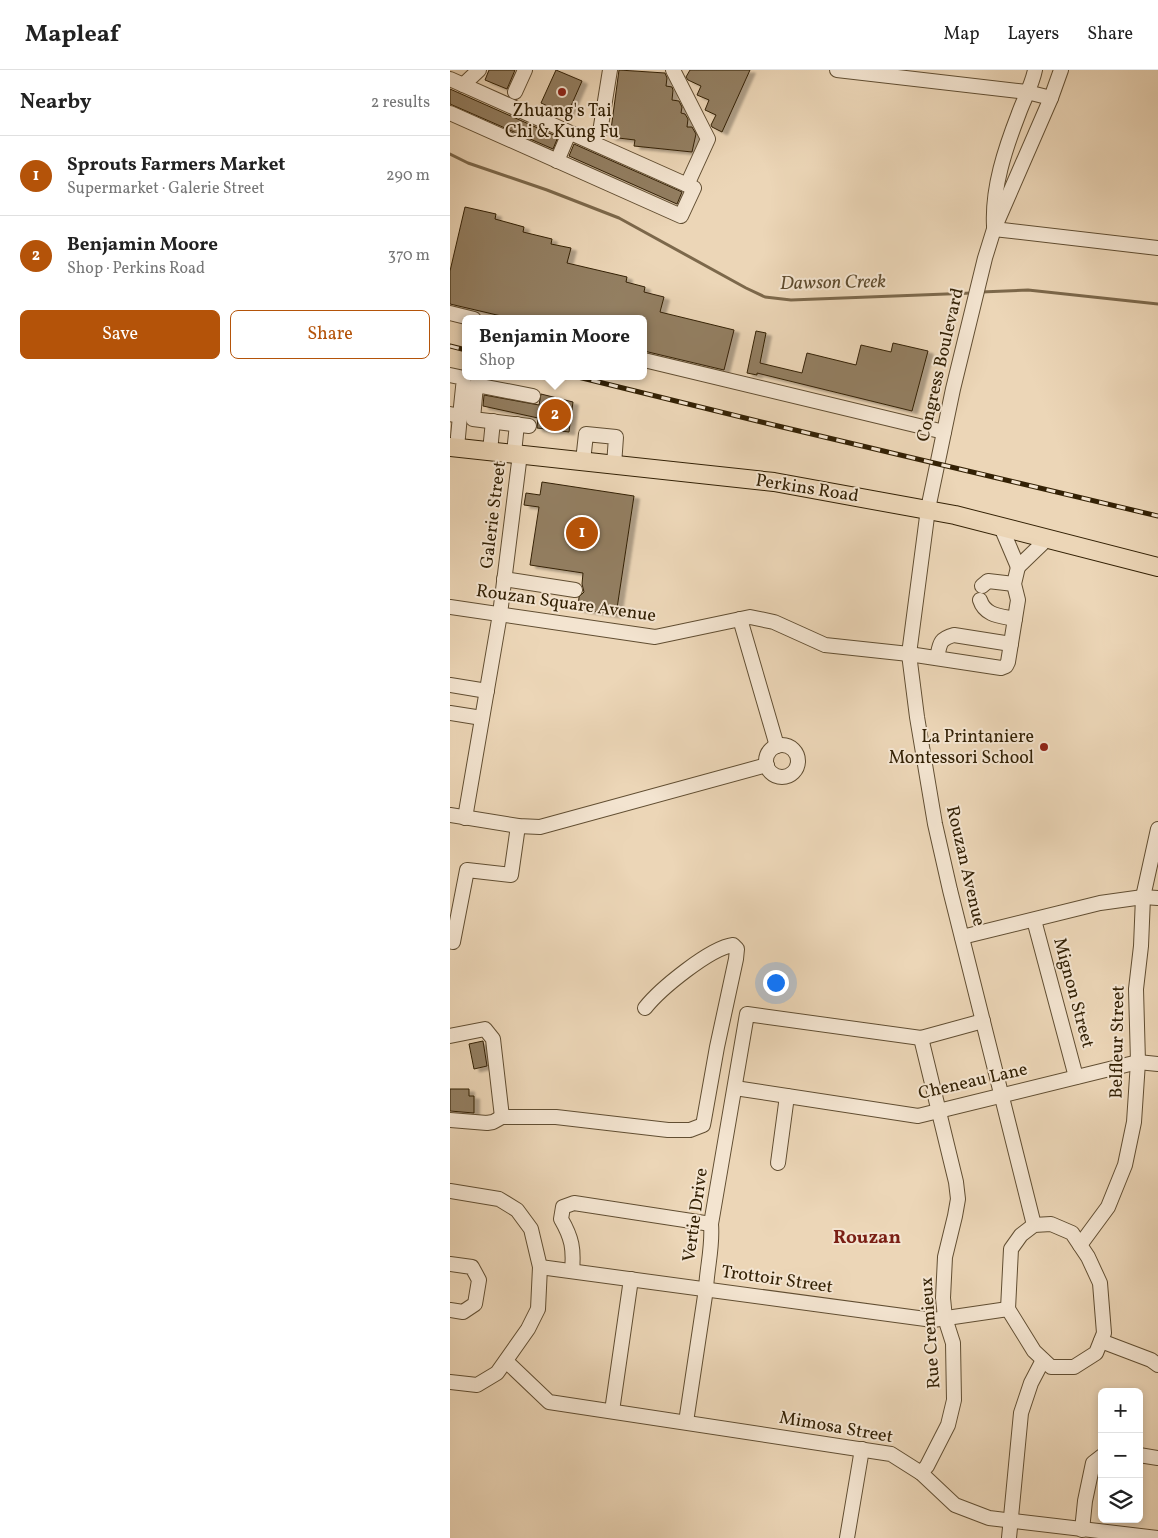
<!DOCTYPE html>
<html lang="en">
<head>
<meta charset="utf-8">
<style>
	:root { --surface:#fff; --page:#f6f6f6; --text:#222; --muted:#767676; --line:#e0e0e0; --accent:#b45309 }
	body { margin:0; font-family:Vollkorn,serif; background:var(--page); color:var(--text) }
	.controls { position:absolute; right:15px; bottom:15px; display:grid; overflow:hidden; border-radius:8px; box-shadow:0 2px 8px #0003 }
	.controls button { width:45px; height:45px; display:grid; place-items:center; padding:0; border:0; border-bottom:1px solid var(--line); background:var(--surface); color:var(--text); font:25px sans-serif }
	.you { position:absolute; left:325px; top:912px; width:18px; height:18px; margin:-12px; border:4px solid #fff; border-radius:50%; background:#1a73e8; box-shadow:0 0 0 8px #1a73e833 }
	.badge { display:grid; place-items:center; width:32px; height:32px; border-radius:50%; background:var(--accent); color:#fff; font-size:16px; font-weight:700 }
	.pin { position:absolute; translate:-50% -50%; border:2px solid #fff; box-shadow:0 1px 5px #0006 }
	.popup { position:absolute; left:12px; top:245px; width:185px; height:65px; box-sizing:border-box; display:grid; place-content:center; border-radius:8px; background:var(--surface); filter:drop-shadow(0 1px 4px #0005); font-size:16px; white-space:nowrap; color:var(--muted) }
	.popup b { font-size:19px; color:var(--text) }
	.popup::after { content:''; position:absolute; left:50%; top:100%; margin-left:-10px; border:10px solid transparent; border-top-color:var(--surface) }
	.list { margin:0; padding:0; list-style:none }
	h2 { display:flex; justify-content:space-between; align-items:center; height:65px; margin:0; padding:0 20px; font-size:21px }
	h2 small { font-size:16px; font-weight:400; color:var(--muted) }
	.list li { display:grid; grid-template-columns:32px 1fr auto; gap:15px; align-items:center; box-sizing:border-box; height:80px; padding:0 20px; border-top:1px solid var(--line) }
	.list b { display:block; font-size:19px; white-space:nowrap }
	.list p { margin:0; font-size:16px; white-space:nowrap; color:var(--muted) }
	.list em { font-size:16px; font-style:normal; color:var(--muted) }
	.actions { display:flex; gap:10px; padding:15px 20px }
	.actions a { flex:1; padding:11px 0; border:1px solid var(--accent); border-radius:8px; text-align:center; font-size:18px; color:var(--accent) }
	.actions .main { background:var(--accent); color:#fff }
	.icon { flex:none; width:28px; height:28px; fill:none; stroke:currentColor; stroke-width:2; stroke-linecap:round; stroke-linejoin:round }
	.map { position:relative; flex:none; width:708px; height:1468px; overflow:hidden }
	header { display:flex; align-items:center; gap:30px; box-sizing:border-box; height:70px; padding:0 25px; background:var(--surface); border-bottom:1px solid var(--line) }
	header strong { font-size:24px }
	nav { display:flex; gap:28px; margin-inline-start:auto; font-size:18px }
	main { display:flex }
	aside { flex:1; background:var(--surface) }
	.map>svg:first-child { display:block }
</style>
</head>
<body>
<header>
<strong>Mapleaf</strong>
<nav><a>Map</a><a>Layers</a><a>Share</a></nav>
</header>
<main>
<aside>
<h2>Nearby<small>2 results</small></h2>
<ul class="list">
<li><span class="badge">1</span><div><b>Sprouts Farmers Market</b><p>Supermarket · Galerie Street</p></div><em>290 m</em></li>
<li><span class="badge">2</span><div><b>Benjamin Moore</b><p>Shop · Perkins Road</p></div><em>370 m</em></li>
</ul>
<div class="actions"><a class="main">Save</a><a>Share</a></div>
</aside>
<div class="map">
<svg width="708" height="1468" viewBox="0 0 708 1468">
	<defs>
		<filter id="shadow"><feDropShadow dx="5.5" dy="3" stdDeviation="1" flood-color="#0004"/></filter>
	</defs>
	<rect width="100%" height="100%" fill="#ecd6b7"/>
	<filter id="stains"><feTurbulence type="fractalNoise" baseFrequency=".004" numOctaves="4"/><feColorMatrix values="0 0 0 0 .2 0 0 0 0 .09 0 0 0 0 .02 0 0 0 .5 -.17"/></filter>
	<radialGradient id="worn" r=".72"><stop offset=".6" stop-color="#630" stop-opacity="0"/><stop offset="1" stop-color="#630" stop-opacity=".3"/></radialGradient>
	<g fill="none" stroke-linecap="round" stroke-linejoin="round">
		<g stroke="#7c684b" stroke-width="3">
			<polyline points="0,84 18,93 97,120 169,148 296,218 315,227 341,230 522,223"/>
			<polyline points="531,222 578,220 708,234"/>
		</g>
	</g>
	<g fill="#937f62" stroke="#332105" filter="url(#shadow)">
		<polygon points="39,0 65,0 57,19 35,10"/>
		<polygon points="106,0 132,11 117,45 91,33"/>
		<polygon points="169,0 215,3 217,8 216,16 222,17 223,20 222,30 229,31 232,37 231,43 235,44 238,49 237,57 242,57 246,64 242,82 184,76 185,70 160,67"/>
		<polygon points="240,0 300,0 272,62 262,57 261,55 266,45 255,40 259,30 247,25 251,16 238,10 236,7"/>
		<polygon points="0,19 108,67 103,79 0,34"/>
		<polygon points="124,74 232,122 227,134 119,86"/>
		<polygon points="15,137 46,144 45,149 74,157 73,162 102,169 101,174 121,178 117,193 177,207 176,212 195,217 194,222 214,227 210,242 284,260 274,300 194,281 194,249 64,249 0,234 0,201"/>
		<polygon points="306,261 316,263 310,293 352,303 357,283 406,295 411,275 441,282 443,273 478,281 462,341 307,303 307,305 297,303"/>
		<polygon points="91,324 123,332 119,362 87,358 88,348 33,336 34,325 89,335"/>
		<polygon points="92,412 184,426 166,545 128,539 129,527 134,522 132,514 133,503 80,495 89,437 74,435 76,423 90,425"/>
		<polygon points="33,971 37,996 24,999 19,974"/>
		<polygon points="0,1019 19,1019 19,1026 24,1026 24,1043 0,1041"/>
	</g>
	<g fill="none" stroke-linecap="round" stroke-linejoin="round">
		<defs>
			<g id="minor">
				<polyline points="223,0 258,69 237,115"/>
				<polyline points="387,0 577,22 601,28"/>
				<polyline points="0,9 244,118 231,146 0,43"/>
				<polyline points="13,15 29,0"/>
				<polyline points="65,22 75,0"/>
				<polyline points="150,62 160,0"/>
				<polyline points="107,91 119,63"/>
				<path d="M544 156C542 118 555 79 569 43 574 29 582 15 585 0"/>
				<polyline points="544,159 708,178"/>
				<polyline points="0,243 24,249"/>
				<polyline points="194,290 494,362"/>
				<polyline points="0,305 14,308 10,346"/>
				<polyline points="0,344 10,346 7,377"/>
				<polyline points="79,356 23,349 26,315 83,326"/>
				<polyline points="40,381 43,351"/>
				<polyline points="64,383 67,354"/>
				<polyline points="133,391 136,364 166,367 164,395"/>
				<polyline points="551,457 568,497 597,469"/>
				<polyline points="54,509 125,520"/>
				<polyline points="532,516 538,511 564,514"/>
				<path d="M530 530C535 546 551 546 565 549"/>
				<polyline points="0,537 205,567 300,547 324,552 375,575 459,584 551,598 556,596 558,592 568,530 564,514 568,497"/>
				<polyline points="290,549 327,676"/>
				<path d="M487 588C490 574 489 569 504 565L561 574"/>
				<polyline points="0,615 37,621"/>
				<polyline points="0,643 32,648"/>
				<circle cx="332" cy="691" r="16"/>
				<polyline points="0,745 68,756 90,757 317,695"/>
				<polyline points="15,748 50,544 70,384"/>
				<polyline points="584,850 626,1007"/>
				<polyline points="512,867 650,833 693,827 708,828"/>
				<polyline points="0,871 3,872 17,800 61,805 68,756"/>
				<polyline points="0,966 35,959 43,969 52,1047"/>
				<polyline points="285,1018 468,1046 688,992 708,994"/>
				<path d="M0 1050 37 1053 43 1052 52 1047H106L218 1060H240L253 1055 254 1050 267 977 286 889 287 879 283 875C260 878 210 919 195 938"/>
				<polyline points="328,1093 337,1026"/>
				<polyline points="0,1121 49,1129 67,1140 81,1159 90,1197 88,1239 78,1259 47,1303 27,1315 0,1312"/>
				<polygon points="601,1154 622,1163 638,1187 650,1213 654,1263 646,1283 624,1297 601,1297 584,1281 558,1239 561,1179 571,1165 584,1155"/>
				<polyline points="584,1155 500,820 485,754 467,647 459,584 478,439 503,319 535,188 544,159 601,28 611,0"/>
				<polyline points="630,1175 658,1137 675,1095 684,1052 688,992 686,919 691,876 693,827 708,759"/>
				<polyline points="0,1194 22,1197 29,1210 25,1234 13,1242 0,1240"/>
				<polyline points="90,1197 483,1250 558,1239"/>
				<path d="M122 1201C124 1179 122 1168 111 1149L113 1137 124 1133 261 1154"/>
				<polyline points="651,1271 701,1290 708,1295"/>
				<polyline points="56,1291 99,1332 441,1384 471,1403 505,1435 539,1448 708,1468"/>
				<polyline points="162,1341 181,1209"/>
				<path d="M236 1352 256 1219C257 1197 263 1176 261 1154L297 944 471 968 533 951"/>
				<polyline points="689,1385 708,1388"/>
				<polyline points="471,1403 477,1396 498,1355 504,1330 503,1273 495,1248 493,1228 495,1187 505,1146 508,1129 506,1112 471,968"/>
				<polyline points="632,1460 635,1431 643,1393 652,1386"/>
				<polyline points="397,1468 412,1379"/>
				<polyline points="559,1468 571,1343 581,1313 593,1290"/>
			</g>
			<polyline id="major" points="0,377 324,412 505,445 708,497"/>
		</defs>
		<use href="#minor" stroke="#614e32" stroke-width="16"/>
		<use href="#major" stroke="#332105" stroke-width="20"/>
		<use href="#minor" stroke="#f3e4d0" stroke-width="14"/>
		<use href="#major" stroke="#ecd6b7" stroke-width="18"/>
		<defs>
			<g id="rail">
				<polyline points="0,276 16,280"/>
				<polyline points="124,306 328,356 708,446"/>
			</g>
		</defs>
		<use href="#rail" stroke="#332105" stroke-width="5"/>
		<use href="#rail" stroke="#f3e4d0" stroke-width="3" stroke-dasharray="9" stroke-linecap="butt"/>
	</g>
	<g fill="#8f2418" stroke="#f3e4d0" stroke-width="2">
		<circle cx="112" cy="22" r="5"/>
		<circle cx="594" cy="677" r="5"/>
	</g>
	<g text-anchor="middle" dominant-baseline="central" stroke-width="4" stroke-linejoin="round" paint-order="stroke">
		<g font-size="18" fill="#332105" stroke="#f3e4d0">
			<text x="112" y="41">Zhuang's Tai<tspan x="112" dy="21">Chi &amp; Kung Fu</tspan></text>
			<text x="584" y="667" text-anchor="end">La Printaniere<tspan x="584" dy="21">Montessori School</tspan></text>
		</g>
		<g font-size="18" fill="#332105" stroke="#f3e4d0">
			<text transform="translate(491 295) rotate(-77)">Congress Boulevard</text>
			<text transform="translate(357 419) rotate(9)">Perkins Road</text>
			<text transform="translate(44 445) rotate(-83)">Galerie Street</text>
			<text transform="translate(116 534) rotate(8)">Rouzan Square Avenue</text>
			<text transform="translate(515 796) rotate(77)">Rouzan Avenue</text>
			<text transform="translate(623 923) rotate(75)">Mignon Street</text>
			<text transform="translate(668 972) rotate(-89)">Belfleur Street</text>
			<text transform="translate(523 1012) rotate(-13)">Cheneau Lane</text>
			<text transform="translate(246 1145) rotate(-82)">Vertie Drive</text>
			<text transform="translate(327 1210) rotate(8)">Trottoir Street</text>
			<text transform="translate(481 1263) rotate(-94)">Rue Cremieux</text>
			<text transform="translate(386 1358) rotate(10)">Mimosa Street</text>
		</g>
		<g font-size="19" font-style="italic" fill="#5e4b2e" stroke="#f3e4d0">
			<text transform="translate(383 213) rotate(-1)">Dawson Creek</text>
		</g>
		<g font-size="19" font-weight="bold" fill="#7a1f14" stroke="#f3e4d0">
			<text x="417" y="1168">Rouzan</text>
		</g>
	</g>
	<rect width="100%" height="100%" filter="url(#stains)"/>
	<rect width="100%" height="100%" fill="url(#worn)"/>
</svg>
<div class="controls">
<button>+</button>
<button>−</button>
<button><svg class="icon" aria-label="layers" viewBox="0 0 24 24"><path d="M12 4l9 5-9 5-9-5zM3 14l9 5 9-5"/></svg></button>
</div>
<div class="you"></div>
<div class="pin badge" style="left:132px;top:463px">1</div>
<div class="pin badge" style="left:105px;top:345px">2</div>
<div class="popup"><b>Benjamin Moore</b>Shop</div>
</div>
</main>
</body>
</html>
